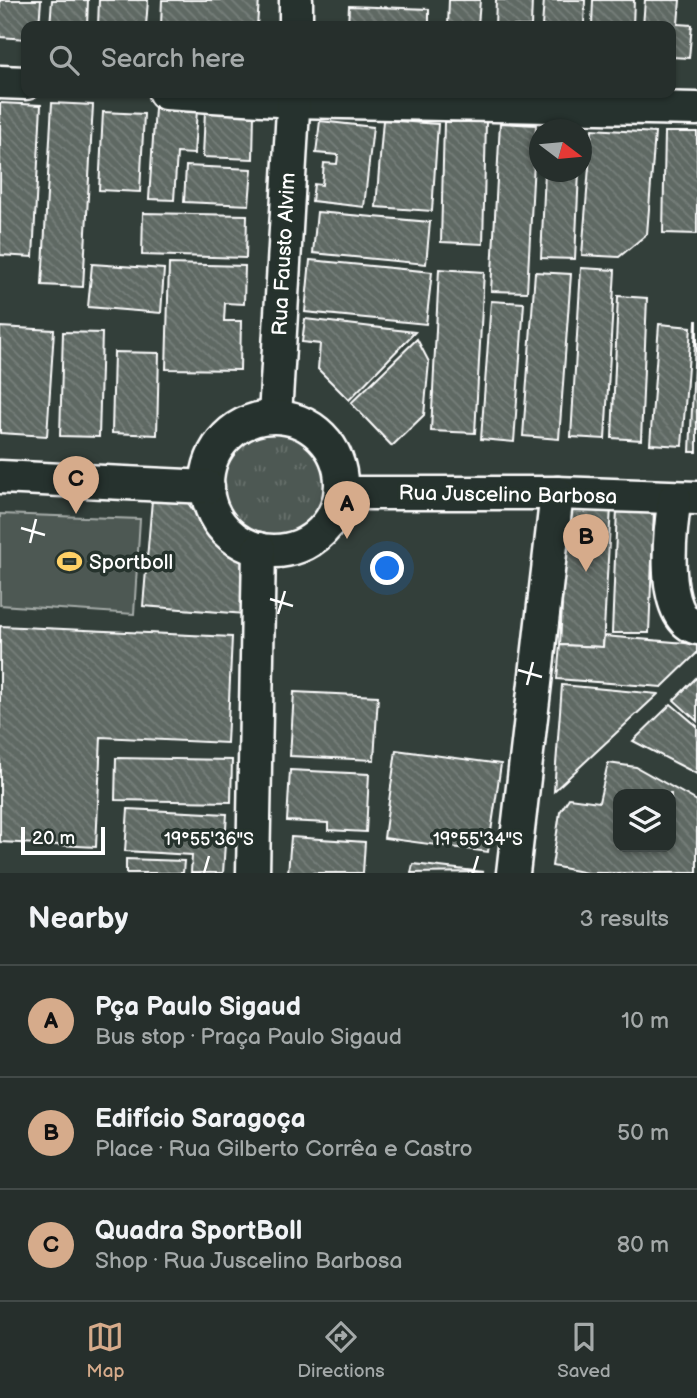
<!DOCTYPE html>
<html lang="en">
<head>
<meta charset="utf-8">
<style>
	:root { --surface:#262f2c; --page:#323b38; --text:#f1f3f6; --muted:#a4a9a9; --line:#424a48; --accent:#d6ab8b }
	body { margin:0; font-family:"Balsamiq Sans",sans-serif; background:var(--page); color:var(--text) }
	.controls { position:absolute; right:21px; bottom:21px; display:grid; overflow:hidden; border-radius:14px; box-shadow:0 2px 5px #0004 }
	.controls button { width:63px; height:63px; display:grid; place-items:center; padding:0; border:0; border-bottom:2px solid var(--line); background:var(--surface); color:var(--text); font:35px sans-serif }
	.compass { position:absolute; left:529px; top:119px; width:63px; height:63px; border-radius:50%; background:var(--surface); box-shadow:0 2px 5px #0004; rotate:106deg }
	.scale { position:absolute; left:21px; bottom:18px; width:84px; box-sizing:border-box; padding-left:7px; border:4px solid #fff; border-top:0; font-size:19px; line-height:24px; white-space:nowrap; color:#fff; -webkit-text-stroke:5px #26332d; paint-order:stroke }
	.you { position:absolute; left:388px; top:569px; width:24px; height:24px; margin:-18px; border:5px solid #fff; border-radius:50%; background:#1a73e8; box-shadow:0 0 0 10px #1a73e833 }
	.badge { display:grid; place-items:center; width:46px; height:46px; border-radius:50%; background:var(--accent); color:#111; font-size:23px; font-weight:700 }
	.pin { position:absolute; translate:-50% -58px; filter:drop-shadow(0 2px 4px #0008) }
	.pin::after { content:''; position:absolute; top:37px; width:24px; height:21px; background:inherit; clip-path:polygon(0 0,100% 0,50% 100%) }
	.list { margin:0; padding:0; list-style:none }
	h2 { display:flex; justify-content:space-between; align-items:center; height:91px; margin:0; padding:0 28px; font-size:30px }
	h2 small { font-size:23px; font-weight:400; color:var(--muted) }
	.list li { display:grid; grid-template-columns:46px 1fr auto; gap:21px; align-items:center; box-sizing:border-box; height:112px; padding:0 28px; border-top:2px solid var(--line) }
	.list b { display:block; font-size:26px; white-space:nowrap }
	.list p { margin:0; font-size:23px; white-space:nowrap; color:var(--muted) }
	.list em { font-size:23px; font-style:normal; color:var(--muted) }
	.icon { flex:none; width:38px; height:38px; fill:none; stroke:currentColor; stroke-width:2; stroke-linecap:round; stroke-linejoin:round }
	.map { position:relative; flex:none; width:697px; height:873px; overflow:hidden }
	.search { position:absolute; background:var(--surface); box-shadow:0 2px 5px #0004; left:21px; right:21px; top:21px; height:77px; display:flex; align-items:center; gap:18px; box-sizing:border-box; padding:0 24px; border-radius:14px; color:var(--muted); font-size:26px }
	.sheet { height:427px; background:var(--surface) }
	nav { display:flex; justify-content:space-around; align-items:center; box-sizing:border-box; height:98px; border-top:2px solid var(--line); background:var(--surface); font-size:19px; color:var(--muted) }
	nav a { display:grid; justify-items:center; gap:4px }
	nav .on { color:var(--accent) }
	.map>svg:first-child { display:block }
</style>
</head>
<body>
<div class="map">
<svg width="697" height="873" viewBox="0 0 697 873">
	<defs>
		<pattern id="park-tufts" width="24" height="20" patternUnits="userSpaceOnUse" patternTransform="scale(1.75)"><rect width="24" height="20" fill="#4d5853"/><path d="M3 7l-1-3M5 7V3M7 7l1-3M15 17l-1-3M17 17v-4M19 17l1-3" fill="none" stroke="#68716d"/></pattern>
		<pattern id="building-back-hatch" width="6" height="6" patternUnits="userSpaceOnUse" patternTransform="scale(1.75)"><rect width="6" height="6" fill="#5f6964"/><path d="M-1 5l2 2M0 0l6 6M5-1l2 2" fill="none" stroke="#77807b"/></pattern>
	</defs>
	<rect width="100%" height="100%" fill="#333f3a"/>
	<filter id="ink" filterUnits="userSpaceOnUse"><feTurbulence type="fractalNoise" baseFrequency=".0143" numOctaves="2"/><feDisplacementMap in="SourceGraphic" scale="14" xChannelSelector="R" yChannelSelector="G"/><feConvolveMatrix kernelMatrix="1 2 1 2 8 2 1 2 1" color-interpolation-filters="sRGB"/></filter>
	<g filter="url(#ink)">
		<circle fill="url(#park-tufts)" stroke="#a6aca9" stroke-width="2" cx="275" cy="484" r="57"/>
		<polygon fill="#4d5853" stroke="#a6aca9" stroke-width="2" points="0,514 140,519 134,614 0,605"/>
		<g fill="url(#building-back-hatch)" stroke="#fff" stroke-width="2" fill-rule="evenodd">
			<polygon points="0,0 41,0 39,26 26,26 26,39 0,37"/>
			<polygon points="52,0 88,0 87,26 50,26"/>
			<polygon points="99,0 148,0 146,26 98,26"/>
			<polygon points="162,0 259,0 257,26 161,26"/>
			<polygon points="449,0 480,0 478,26 448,26"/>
			<polygon points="496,0 532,0 531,26 495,26"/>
			<polygon points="544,0 585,0 584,26 542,26"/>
			<polygon points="593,0 634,0 633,26 592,26"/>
			<polygon points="645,0 680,0 678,24 692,25 689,58 671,57 671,26 643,26"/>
			<polygon points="349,6 429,9 429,26 348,26"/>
			<polygon points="0,103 41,105 33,257 0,255"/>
			<polygon points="52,103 93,105 83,287 42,285"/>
			<polygon points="155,108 197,110 194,154 177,153 174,200 149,199"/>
			<polygon points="205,110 254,112 253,159 203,157"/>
			<polygon points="103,112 144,114 140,192 99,190"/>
			<polygon points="383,120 438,124 432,211 376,207"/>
			<polygon points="320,121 373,127 364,207 312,201 314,184 322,185 324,163 337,164 338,155 316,153"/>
			<polygon points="444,122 486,122 483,244 441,242"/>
			<polygon points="500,123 536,125 527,292 491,291"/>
			<polygon points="592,129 655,133 647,234 619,257 582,255"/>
			<polygon points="665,132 697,132 697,234 663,233"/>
			<polygon points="186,166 252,169 249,205 184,202"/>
			<polygon points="545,172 579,172 575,259 541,258"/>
			<polygon points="317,212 430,222 426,264 313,253"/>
			<polygon points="143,213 247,215 246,258 142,255"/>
			<polygon points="310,260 432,272 426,324 305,312"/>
			<polygon points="92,264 164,269 161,313 88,307"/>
			<polygon points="169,264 245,266 244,304 225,303 224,321 241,321 240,370 166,369"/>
			<polygon points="581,268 615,270 605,439 571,437"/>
			<polygon points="439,269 484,272 475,433 431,431"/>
			<polygon points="535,272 571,274 559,439 523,436"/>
			<polygon points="618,296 647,298 641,440 612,438"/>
			<polygon points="491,301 524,303 514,442 481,439"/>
			<polygon points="305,319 415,332 349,400 318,369 320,344 302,342"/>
			<polygon points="696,321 697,321 697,452 690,452"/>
			<polygon points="659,324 691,327 682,446 650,444"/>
			<polygon points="0,327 54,330 47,436 0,433"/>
			<polygon points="63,332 102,333 99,437 60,436"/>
			<polygon points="417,339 429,362 424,415 392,446 351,403"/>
			<polygon points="114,352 159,353 157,435 112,433"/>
			<polygon points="152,500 188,503 213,539 250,557 245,614 143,606"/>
			<polygon points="567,505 611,507 603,647 560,645"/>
			<polygon points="617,509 654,511 649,633 612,633"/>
			<polygon points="0,626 232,637 227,743 101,737 96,847 0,842"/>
			<polygon points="604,636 697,644 697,653 662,687 557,679 560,645 603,647"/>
			<polygon points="697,677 697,721 674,700"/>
			<polygon points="562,685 658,694 554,791"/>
			<polygon points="294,692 378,696 374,760 290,756"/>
			<polygon points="671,704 697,726 697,774 633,741"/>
			<polygon points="396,750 501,764 488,852 384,838"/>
			<polygon points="116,758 232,760 231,802 115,800"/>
			<path d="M608 763 636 767 697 801V873H587L552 866 560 812 569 798 599 802ZM618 794H671V847H618Z"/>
			<polygon points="290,770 369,774 366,832 328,830 328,823 287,821"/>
			<polygon points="128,809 227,814 223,873 191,873 192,855 125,851"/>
			<polygon points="291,837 365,842 363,873 288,873"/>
			<polygon points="126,859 184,861 183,873 126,873"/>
			<polygon points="413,864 484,872 411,873"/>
		</g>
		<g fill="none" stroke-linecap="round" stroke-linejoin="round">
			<defs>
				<g id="minor">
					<polyline points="296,26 296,0"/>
					<polyline points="0,82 26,83"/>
					<polyline points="165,93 293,101 697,109"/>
					<polyline points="275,416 294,93"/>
					<circle cx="274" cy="484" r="67"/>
					<polyline points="0,477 208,487"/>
					<polyline points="341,493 557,493 697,498"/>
					<path d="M675 498C670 529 659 617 697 628"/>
					<polyline points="253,873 259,549"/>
					<polyline points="513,873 557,493"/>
				</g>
			</defs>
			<use href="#minor" stroke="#fff" stroke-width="37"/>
			<use href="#minor" stroke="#26332d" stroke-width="32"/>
		</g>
	</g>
	<path fill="none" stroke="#fff" stroke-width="2.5" d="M21 528 45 535M30 543 36 519M270 599 293 606M278 614 285 591M518 670 542 677M527 685 533 662M204 873 209 856M473 873 478 856"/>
	<defs>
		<symbol id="stadium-bare" viewBox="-9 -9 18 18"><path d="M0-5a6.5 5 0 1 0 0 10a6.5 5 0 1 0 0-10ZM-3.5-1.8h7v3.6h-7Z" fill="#ffd166" stroke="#26332d" stroke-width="2.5" paint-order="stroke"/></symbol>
	</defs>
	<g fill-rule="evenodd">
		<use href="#stadium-bare" x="52" y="544" width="35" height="35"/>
	</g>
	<g text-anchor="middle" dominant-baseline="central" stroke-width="7" stroke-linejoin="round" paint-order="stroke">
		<g font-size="21" fill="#fff" stroke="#26332d">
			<text transform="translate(284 254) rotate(-87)">Rua Fausto Alvim</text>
			<text transform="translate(508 495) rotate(1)">Rua Juscelino Barbosa</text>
		</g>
		<g font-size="21" fill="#fff" stroke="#26332d" text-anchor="start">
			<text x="89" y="562">Sportboll</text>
		</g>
	</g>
	<g font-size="18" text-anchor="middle" fill="#fff" stroke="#26332d" stroke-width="7" stroke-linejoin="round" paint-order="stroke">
		<text x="209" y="845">19°55'36"S</text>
		<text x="478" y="845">19°55'34"S</text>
	</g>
</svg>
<div class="controls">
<button><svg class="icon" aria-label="layers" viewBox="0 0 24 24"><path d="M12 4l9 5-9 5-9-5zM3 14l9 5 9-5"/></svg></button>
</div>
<svg class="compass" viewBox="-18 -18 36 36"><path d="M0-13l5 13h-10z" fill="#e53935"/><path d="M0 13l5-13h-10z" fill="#a4a9a9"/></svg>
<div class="scale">20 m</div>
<div class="you"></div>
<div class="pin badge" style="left:347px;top:539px">A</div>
<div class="pin badge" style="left:586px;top:572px">B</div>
<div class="pin badge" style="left:76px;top:514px">C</div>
<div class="search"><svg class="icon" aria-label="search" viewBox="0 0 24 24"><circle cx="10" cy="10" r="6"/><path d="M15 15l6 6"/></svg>Search here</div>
</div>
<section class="sheet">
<h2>Nearby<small>3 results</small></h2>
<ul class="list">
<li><span class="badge">A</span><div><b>Pça Paulo Sigaud</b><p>Bus stop · Praça Paulo Sigaud</p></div><em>10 m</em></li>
<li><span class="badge">B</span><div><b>Edifício Saragoça</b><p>Place · Rua Gilberto Corrêa e Castro</p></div><em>50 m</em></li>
<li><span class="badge">C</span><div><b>Quadra SportBoll</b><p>Shop · Rua Juscelino Barbosa</p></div><em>80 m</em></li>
</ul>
</section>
<nav>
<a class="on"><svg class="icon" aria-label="map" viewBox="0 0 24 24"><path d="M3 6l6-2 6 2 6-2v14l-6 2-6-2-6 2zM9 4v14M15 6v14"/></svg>Map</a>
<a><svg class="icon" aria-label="directions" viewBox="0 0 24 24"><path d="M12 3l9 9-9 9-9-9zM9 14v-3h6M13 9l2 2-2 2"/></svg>Directions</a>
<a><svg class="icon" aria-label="saved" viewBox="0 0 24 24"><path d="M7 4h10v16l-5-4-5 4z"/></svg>Saved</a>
</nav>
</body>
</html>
